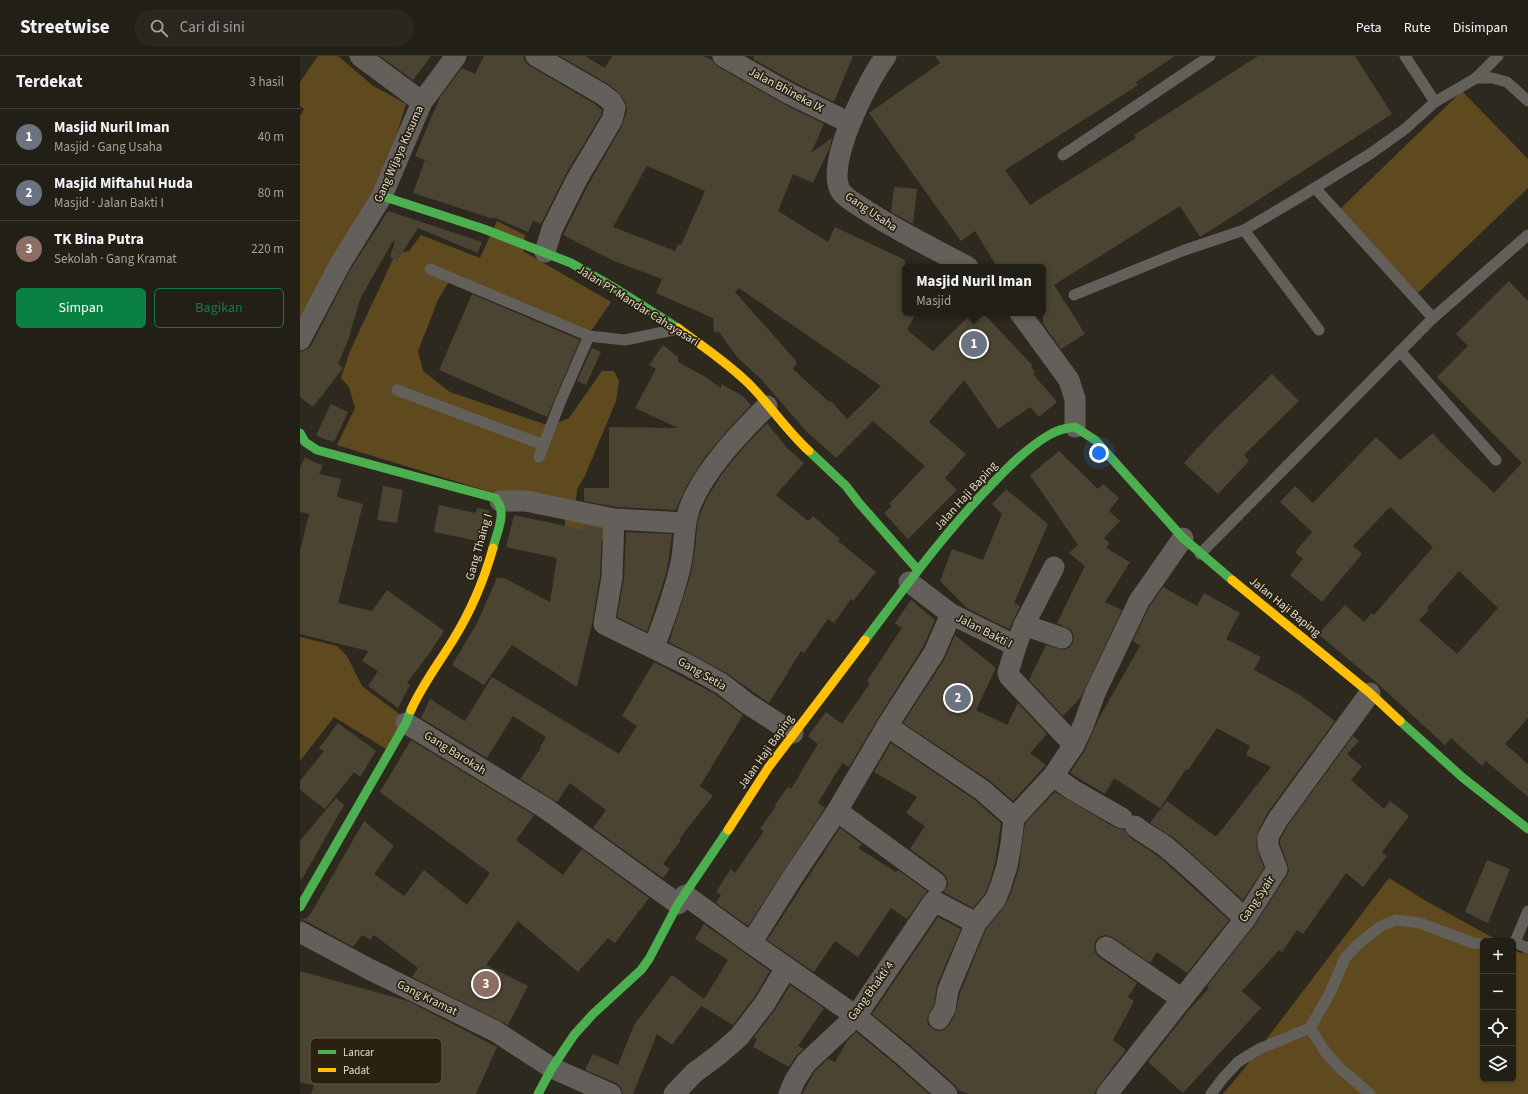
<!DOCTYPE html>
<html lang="id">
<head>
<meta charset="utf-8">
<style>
	:root { --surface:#221f17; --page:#2a2720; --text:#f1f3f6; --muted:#a2a2a1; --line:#3f3d36; --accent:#0b8043 }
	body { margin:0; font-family:"Source Sans 3",sans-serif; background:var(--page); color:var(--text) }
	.controls { position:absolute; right:12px; bottom:12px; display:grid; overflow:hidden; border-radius:6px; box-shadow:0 1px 3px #0004 }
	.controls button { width:36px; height:36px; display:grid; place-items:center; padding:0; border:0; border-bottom:1px solid var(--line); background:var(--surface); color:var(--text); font:20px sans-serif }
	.you { position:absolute; left:799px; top:397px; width:14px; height:14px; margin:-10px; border:3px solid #fff; border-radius:50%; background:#1a73e8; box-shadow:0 0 0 6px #1a73e833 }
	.badge { display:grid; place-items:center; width:26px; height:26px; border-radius:50%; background:var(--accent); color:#fff; font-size:13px; font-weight:700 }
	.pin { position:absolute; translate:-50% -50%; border:2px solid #fff; box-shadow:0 1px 4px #0006 }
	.popup { position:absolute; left:602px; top:208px; width:144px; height:52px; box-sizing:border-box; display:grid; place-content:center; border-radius:6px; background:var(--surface); filter:drop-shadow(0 1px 3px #0005); font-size:13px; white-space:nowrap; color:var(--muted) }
	.popup b { font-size:15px; color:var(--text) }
	.popup::after { content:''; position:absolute; left:50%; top:100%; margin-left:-8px; border:8px solid transparent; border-top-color:var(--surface) }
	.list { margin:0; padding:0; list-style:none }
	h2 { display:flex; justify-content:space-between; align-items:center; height:52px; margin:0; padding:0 16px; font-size:17px }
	h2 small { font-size:13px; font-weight:400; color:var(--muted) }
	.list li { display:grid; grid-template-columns:26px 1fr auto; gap:12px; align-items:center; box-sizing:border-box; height:56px; padding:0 16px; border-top:1px solid var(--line) }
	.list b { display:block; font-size:15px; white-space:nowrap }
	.list p { margin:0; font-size:13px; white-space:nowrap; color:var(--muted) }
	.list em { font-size:13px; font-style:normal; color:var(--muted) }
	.actions { display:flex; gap:8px; padding:12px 16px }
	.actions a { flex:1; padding:9px 0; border:1px solid var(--accent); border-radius:6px; text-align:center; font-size:14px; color:var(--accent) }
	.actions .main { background:var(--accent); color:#fff }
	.icon { flex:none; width:22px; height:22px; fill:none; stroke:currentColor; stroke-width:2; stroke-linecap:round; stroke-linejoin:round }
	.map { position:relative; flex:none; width:1228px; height:1038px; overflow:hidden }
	header { display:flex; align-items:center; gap:24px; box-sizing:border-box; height:56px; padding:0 20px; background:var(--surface); border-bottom:1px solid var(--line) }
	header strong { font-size:19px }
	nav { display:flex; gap:22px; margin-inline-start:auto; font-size:14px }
	.search { width:280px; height:36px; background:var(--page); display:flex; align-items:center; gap:10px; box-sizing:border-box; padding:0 14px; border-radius:22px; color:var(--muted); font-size:15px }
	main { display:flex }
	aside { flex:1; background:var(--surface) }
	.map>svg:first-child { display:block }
</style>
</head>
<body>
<header>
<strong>Streetwise</strong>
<div class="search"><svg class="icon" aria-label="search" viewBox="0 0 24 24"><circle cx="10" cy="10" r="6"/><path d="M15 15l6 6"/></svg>Cari di sini</div>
<nav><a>Peta</a><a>Rute</a><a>Disimpan</a></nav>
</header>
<main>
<aside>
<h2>Terdekat<small>3 hasil</small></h2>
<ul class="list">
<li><span class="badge" style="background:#6b7280">1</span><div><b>Masjid Nuril Iman</b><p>Masjid · Gang Usaha</p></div><em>40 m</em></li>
<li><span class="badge" style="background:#6b7280">2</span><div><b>Masjid Miftahul Huda</b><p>Masjid · Jalan Bakti I</p></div><em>80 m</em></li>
<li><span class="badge" style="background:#8d6e63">3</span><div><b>TK Bina Putra</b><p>Sekolah · Gang Kramat</p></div><em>220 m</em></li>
</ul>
<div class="actions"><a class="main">Simpan</a><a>Bagikan</a></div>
</aside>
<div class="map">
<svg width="1228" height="1038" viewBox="0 0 1228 1038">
	<rect width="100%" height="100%" fill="#2e291f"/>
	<g fill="#5e4a1e">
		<polygon points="18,0 38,0 72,29 106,48 79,138 0,272 0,60 4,53 0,50 0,26"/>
		<polygon points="1162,35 1228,103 1228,132 1118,237 1038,155"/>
		<polygon points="197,165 225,179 223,195 311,246 289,278 151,222 138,244 118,295 123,315 150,336 250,370 269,362 302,315 314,315 319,325 316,345 284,422 277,433 275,457 308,468 308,485 265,480 265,459 37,389 55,352 49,331 41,322 50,295 96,197 109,195 121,179 180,202"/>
		<polygon points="0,581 37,590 47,600 62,630 106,663 86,693 34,661 0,705"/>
		<polygon points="1089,822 1126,845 1199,885 1183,885 1183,1023 1213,1023 1213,893 1220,897 1228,896 1228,1038 923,1038 943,1014"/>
	</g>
	<g fill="#4b4433" fill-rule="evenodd">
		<polygon points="80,0 131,0 113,24"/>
		<polygon points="184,0 224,0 225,6 230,10 295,48 302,54 301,59 266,118 241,168 233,165 228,176 193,161 193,163 113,137 125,104 115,100 140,41 162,12 175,18"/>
		<path d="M260 0H285L305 12 312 0H403L412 4 417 10 482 47 524 68 511 97 532 82 530 91 513 127 493 118 478 155 528 186 535 171 605 204V257H616L607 274 633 295 672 257H683L733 310 731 311 735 316 733 318 757 346 739 361 730 351 698 373 664 324 629 366 666 398 645 422 657 434 608 483 584 457 592 450 589 448 625 410 573 365 536 402 506 375 461 323 437 301 419 276H414L413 262 356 237 362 223 314 205 263 179 288 129 322 70 327 54 325 46 318 36 308 28ZM347 110 405 135 381 189 378 188 375 195 313 171ZM439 232 501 275 581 330 547 363 531 345 529 346 493 313 497 306 435 236Z"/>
		<polygon points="454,0 553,0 534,46 494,26 453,3"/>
		<polygon points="635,0 875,0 836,26 838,29 705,114 730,149 836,82 834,79 958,0 1055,0 1092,58 900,181 880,150 754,229 785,278 761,293 743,268 743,211 697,211 675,175 661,185 569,57 640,7"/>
		<polygon points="594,131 617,133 613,168 591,156"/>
		<polygon points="88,155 182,186 178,197 118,172 97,205 90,201 95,186 93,185 61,241 50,276 51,277 38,308 43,312 13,351 0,341 0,296 6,294 11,290 50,214"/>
		<path d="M1209 225 1228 245V662L1205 688 1228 708V741L1186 705 1182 710 1151 682 1145 689 1078 628 1018 578 1045 549 1064 566 1072 557 1074 559 1133 491 1090 451 1053 490 1062 498 1022 546 990 519 1003 503 995 496 1012 476 980 446 995 430 1013 447 1076 381 1100 404 1133 377 1141 387 1194 437 1222 407 1137 321 1168 290 1156 278ZM1159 515 1198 552 1157 598 1119 564 1129 554 1127 552Z"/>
		<polygon points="172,238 280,284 247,361 139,314"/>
		<polygon points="363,289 378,301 378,306 404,320 421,332 421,328 443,340 451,349 426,376 405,401 387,429 376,454 316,451 284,445 284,432 309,432 309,371 378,372 335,352 356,313 349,309"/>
		<polygon points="292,292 301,296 286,329 277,325"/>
		<polygon points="972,318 999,345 944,399 949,405 918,438 884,407 915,373"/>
		<polygon points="31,348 48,356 34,386 22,382 16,379"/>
		<polygon points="467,367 487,392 504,407 476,439 508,465 513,460 540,483 538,485 576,516 553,545 551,543 534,567 528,563 504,597 501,595 469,647 428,618 369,586 390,521 394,501 398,465 402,453 408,440 424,415 444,391"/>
		<polygon points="759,395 798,433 803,428 819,442 809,455 820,465 804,482 810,487 806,492 830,506 805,546 822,554 781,641 763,660 729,624 746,589 764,594 770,591 773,586 774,580 771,574 757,567 785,510 769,497 778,489 730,419"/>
		<polygon points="5,401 14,406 23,409 19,418 41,423 37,441 63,448 38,547 72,555 87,534 144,575 131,595 107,627 110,629 98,652 68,630 78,615 62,605 68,595 0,578 0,495 9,458 1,456 0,458 0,412"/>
		<polygon points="83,430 103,434 97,467 77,464"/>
		<polygon points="706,433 748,468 714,547 720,550 709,573 668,553 640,525 652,493 683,504 702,458 692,448"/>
		<polygon points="139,449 176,457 177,452 189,454 188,463 182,486 134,476"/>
		<polygon points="214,459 284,474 284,469 302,473 300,520 292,568 277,631 212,589 184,629 152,609 177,567 197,522 204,522 250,546 257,502 206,491"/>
		<polygon points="326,476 372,478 367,515 347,576 317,561 324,522"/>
		<polygon points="863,531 897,550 904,537 940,557 926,583 961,601 954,614 1000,639 1035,665 968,756 958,775 956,790 964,812 943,844 874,782 850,767 867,745 916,781 971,711 946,699 950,690 917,672 888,714 886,713 860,752 814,722 805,738 770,717 785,694 799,662 840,590 833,585 849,551"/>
		<polygon points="611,544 635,564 623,591 577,664 549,711 542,707 518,747 525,752 448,870 416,847 421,839 416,836 431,813 435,817 464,775 460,773 476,750 475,749 488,731 491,733 518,688 508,680 526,656 542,668 570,627 567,625 602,572 595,567"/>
		<polygon points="655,579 696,612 676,654 707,669 718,647 747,678 730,697 746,709 713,745 689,724 603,667 644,604"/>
		<polygon points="354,606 415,638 443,659 400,730 413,740 379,783 381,784 363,808 370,813 363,822 293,772 306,754 270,727 257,746 220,723 241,692 240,691 246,681 213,660 187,702 121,662 130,643 165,665 192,621 319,698 337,670 322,660"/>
		<polygon points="38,667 76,695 60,721 54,716 25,753 0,734 0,725 24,695 19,692"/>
		<polygon points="1053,680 1059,685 1047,698 1062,711 1051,724 1084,753 1090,745 1109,760 1082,796 1087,800 1063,831 1046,817 1003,878 997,874 982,896 979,894 942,935 961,952 883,1037 848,1006 888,955 909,932 907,930 954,870 987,819 989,815 988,809 980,788 980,784 988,769"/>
		<polygon points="111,684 234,759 216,784 263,819 282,793 349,842 315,887 308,882 278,916 218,865 186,909 228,930 208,969 112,921 118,912 74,879 70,884 62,879 53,891 6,865 0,864 7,862 11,857 64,765 94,790 74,818 104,840 124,814 167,849 190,817 80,736"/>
		<polygon points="591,687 675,744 701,767 695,807 689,828 685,838 673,852 643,836 648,829 647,822 643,817 610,793 625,770 606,757 617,741 574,716"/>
		<polygon points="755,736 816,772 824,774 832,783 858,800 929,864 887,917 857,896 850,907 812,881 807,879 801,880 796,884 794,890 795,897 799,901 837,927 828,941 834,945 813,984 826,994 798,1031 794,1038 669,1038 658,1034 655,1029 611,990 572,958 638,861 661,873 637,929 634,949 627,962 628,968 633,973 638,975 644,974 649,969 655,959 660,937 686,873 704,851 711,837 719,812 725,767"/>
		<polygon points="36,742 44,749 2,823 0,822 0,785"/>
		<polygon points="540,772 562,788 558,792 596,816 598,814 627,835 607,863 591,852 558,901 535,885 514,916 467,884"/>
		<polygon points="1187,804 1210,813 1188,867 1165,856"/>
		<polygon points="404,868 470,915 455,940 433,969 401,950 372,989 357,978 333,1038 323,1038 321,1031 316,1027 285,1014 293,998 318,1009 334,969 372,919 404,943 428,904 395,883"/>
		<polygon points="0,915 108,945 197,991 176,1038 11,1038 14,1029 0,1026"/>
		<polygon points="490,929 524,952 498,990 504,993 496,1000 489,1011 453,991 457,983 454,981 475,954"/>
		<polygon points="556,976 595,1008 629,1038 502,1038 515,1015 528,1003 535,1006 547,985"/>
	</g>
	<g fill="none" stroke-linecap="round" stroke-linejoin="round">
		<g stroke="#63605c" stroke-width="11">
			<polyline points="1105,0 1135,46"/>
			<polyline points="1176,22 1198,0"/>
			<polyline points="763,99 910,0"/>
			<polyline points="1015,132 1133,262"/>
			<polyline points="944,174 1019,274"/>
			<polyline points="130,213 289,280 325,284 378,273"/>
			<polyline points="774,239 882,195 944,174 995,144 1070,98 1105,73 1135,46 1176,22 1192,22 1207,26 1228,45"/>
			<polyline points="1100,295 1196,404"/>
			<polyline points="97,334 244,389"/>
			<polyline points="239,401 261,344 289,280"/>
			<polyline points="900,498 1133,262 1228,179"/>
			<polyline points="1213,886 1228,892"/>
			<polyline points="1215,886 1228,855"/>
			<polyline points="1010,972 1026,997 1041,1013 1070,1038"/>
			<polyline points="911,1038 923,1022 938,1006 949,999 959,993 1010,972 1030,937 1045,902 1057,889 1081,870 1096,864 1120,867 1173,887 1183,888"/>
		</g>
		<g stroke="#63605c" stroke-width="21">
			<polyline points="60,0 122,46"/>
			<polyline points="236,0 302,38 311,45 315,52 312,64 277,123 252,173 245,196"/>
			<polyline points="423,0 488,37 550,67"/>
			<path d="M586 0C569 22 522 112 542 137 547 143 557 148 564 153 597 175 633 192 668 211"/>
			<polyline points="720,257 769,324 775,343 775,371"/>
			<polyline points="0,284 40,208 82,140 122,46 156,0"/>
			<polyline points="200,445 226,445 314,463 385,467"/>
			<polyline points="314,463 312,521 304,568 388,609 422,628 448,648 493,677"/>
			<polyline points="609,526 651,558 716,590 708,617 709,620 774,689"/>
			<polyline points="724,569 762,582"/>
			<polyline points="716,590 724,569 754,511"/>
			<path d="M354 591C364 564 375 536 381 507 385 487 383 467 391 448 406 412 440 377 467 350"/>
			<polyline points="106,667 245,752 378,848"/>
			<polyline points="587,670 682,734 714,762"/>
			<polyline points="753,720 773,734 822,762"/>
			<polyline points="537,755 636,827"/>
			<path d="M835 770C844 778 856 783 866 791 893 814 919 838 945 863"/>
			<polyline points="385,839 451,887 556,960 603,999 647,1038"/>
			<polyline points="0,876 69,913 195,975 252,1012 311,1038"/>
			<polyline points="451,887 494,819 537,755 587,670 634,597 651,558"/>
			<polyline points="806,891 882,943"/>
			<polyline points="639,963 645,953 648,934 676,867 695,844 700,832 707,810 711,788 714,762 753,720 774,689 783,670 795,637 839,545 883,482"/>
			<polyline points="374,1038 394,1017 417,1000 439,981 465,947 486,912"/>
			<polyline points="489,1038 495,1024 506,1007 556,960 634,845 676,867"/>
			<polyline points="807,1038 945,863 977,813 968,790 968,781 978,763 1070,637"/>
		</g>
		<g stroke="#4caf50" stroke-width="9">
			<polyline points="82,140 184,173 271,207 318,234 378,272"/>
			<path d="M0 377 5 386 17 394 195 442C208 456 197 475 193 492"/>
			<polyline points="509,395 546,430 559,447 618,514"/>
			<path d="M565 584C606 530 645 476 692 428 709 410 727 392 749 379 757 374 766 372 775 371L795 384 883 482 932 524"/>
			<polyline points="1100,665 1162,721 1228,773"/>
			<polyline points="0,851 106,667 111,654"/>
			<polyline points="238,1038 252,1012 274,979 293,958 341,914 349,903 378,848 428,774"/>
		</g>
		<g stroke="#ffc107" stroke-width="9">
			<path d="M378 272C403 291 431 309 452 331 472 352 488 376 509 395"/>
			<polyline points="932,524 1070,637 1100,665"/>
			<path d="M111 654C122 629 139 607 153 584 171 555 184 524 193 492"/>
			<polyline points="428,774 468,712 565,584"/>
		</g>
	</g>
	<g text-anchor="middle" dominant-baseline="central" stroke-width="3.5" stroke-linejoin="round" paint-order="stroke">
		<g font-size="12" fill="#e0dbd0" stroke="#2a210f">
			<text transform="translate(486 34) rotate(28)">Jalan Bhineka IX</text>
			<text transform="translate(99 98) rotate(-66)">Gang Wijaya Kusuma</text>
			<text transform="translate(571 156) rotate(34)">Gang Usaha</text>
			<text transform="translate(338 250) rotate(32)">Jalan PT Mandar Cahayasari</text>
			<text transform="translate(666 440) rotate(-48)">Jalan Haji Baping</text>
			<text transform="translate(179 491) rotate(-74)">Gang Thaing I</text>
			<text transform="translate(985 551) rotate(39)">Jalan Haji Baping</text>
			<text transform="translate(684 575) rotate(27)">Jalan Bakti I</text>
			<text transform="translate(402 618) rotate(30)">Gang Setia</text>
			<text transform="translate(466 696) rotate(-55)">Jalan Haji Baping</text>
			<text transform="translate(155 697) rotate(32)">Gang Barokah</text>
			<text transform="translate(957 843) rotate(-56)">Gang Syair</text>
			<text transform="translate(571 935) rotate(-54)">Gang Bhakti 4</text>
			<text transform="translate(127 942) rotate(26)">Gang Kramat</text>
		</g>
	</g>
	<rect x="10" y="982" width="132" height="46" rx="6" fill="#2a210f" stroke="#615949" stroke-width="1"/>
	<rect x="18" y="994" width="18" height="4" fill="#4caf50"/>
	<rect x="18" y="1012" width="18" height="4" fill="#ffc107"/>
	<g font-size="11" fill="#e0dbd0">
		<text x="43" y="1000">Lancar</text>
		<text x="43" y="1018">Padat</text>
	</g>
</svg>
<div class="controls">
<button>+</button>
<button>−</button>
<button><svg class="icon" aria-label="locate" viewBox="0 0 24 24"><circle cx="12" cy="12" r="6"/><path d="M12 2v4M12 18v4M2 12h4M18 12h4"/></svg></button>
<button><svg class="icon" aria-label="layers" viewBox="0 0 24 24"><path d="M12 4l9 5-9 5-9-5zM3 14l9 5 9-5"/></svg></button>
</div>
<div class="you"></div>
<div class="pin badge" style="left:674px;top:288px;background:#6b7280">1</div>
<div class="popup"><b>Masjid Nuril Iman</b>Masjid</div>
<div class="pin badge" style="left:658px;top:642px;background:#6b7280">2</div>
<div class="pin badge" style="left:186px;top:928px;background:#8d6e63">3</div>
</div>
</main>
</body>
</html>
